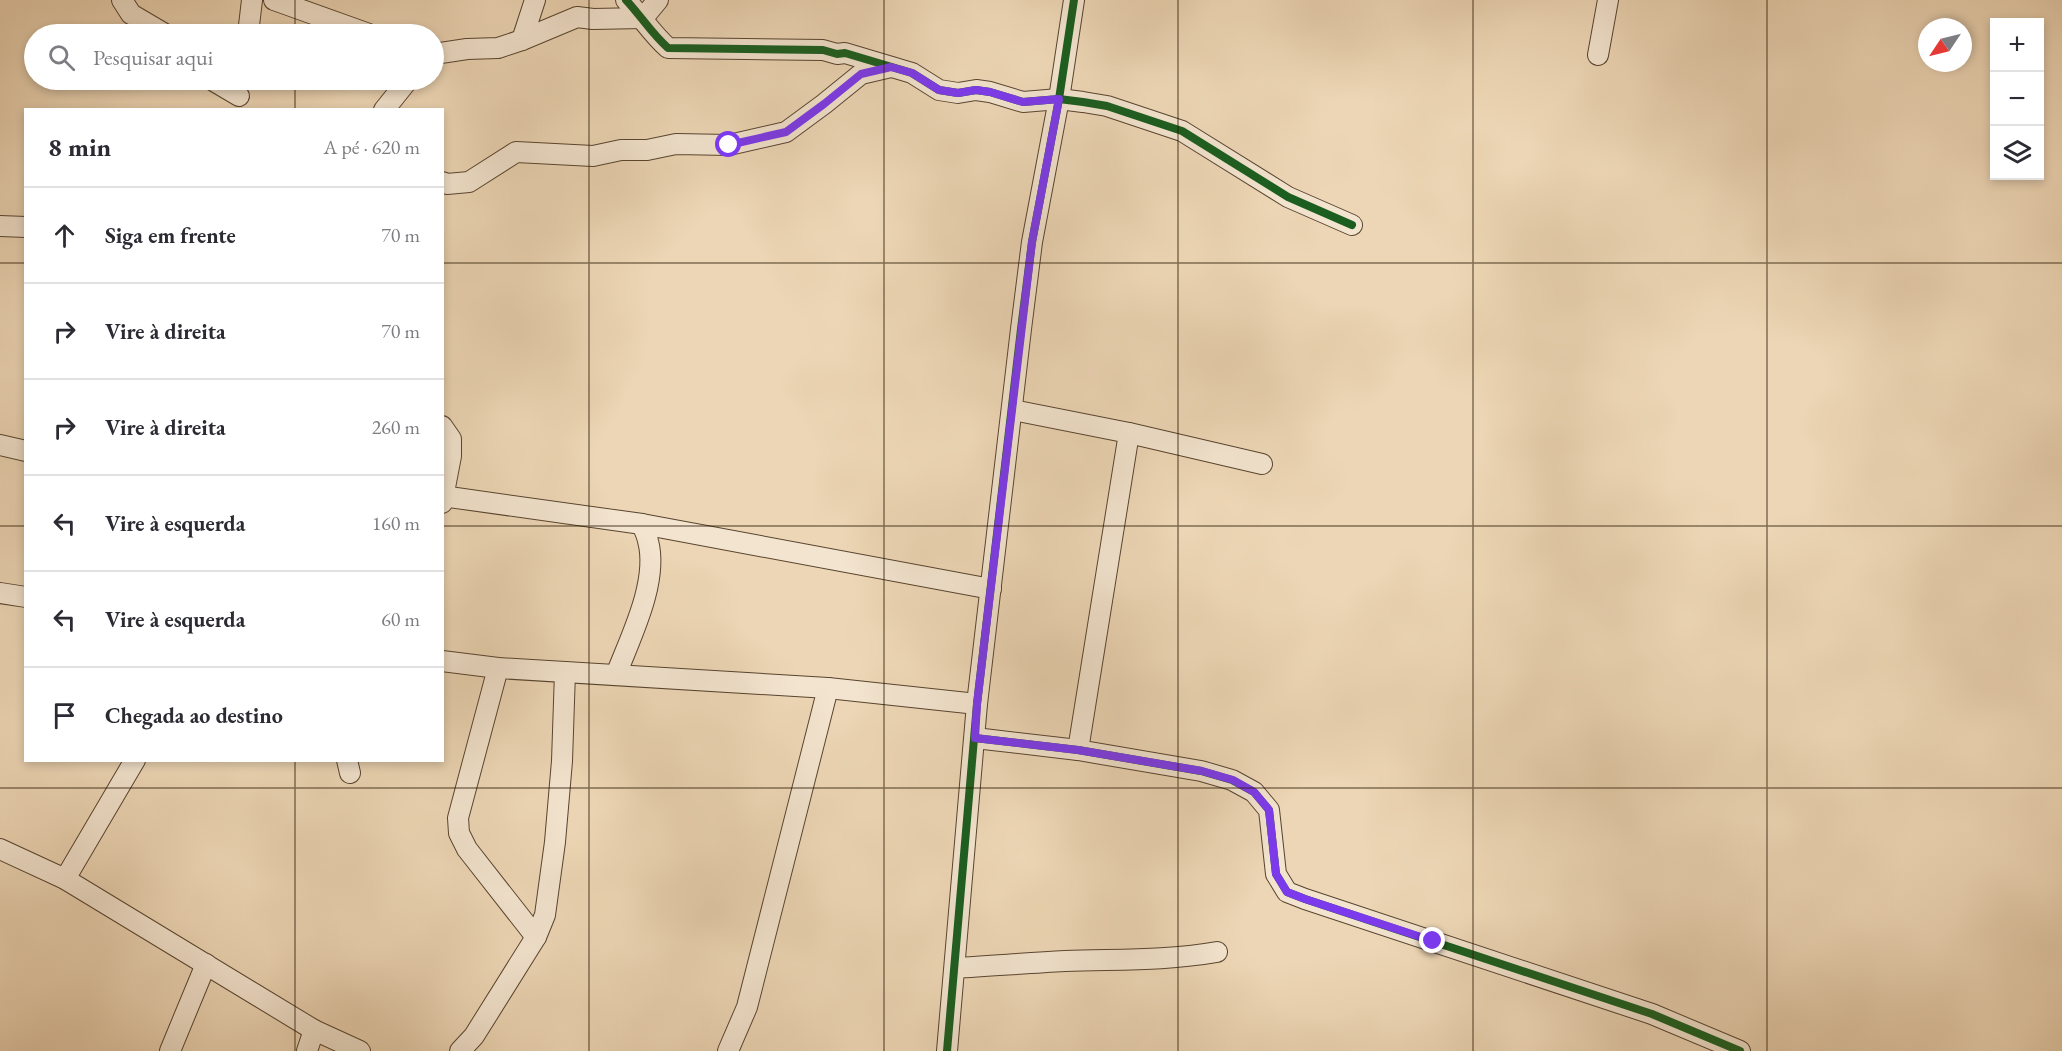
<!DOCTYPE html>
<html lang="pt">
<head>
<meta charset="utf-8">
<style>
	:root { --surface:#fff; --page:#f7f7f7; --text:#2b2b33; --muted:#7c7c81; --line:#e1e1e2 }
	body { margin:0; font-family:"EB Garamond",serif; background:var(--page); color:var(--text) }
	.controls { position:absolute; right:18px; top:18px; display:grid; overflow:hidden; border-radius:0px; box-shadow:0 3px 9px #0003 }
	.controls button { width:54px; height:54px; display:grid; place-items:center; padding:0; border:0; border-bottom:2px solid var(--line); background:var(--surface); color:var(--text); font:30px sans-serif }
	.compass { position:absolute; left:1918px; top:18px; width:54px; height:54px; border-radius:50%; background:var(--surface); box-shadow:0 3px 9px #0003; rotate:235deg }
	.stop { position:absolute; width:18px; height:18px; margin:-14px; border:4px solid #7c3aed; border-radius:50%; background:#fff }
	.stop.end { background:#7c3aed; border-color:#fff; box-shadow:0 2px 6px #0008 }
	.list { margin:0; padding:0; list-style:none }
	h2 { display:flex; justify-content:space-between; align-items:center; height:78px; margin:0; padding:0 24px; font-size:26px }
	h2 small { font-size:20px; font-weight:400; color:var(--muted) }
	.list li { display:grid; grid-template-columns:39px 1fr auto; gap:18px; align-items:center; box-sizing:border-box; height:96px; padding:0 24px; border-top:2px solid var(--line) }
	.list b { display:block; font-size:22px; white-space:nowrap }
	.list em { font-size:20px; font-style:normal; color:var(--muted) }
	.icon { flex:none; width:33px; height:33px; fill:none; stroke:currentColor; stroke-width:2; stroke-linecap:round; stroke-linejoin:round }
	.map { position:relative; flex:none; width:2062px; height:1051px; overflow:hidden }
	.search { position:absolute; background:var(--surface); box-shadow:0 3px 9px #0003; left:24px; top:24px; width:420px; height:66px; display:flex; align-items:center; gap:15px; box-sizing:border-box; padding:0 21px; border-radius:33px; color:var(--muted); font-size:22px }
	.panel { position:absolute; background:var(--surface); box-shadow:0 3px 9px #0003; left:24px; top:108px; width:420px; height:654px; border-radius:0px }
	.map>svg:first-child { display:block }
</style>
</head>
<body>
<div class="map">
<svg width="2062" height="1051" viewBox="0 0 2062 1051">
	<rect width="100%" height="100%" fill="#edd6b5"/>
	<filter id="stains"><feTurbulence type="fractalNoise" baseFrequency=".00333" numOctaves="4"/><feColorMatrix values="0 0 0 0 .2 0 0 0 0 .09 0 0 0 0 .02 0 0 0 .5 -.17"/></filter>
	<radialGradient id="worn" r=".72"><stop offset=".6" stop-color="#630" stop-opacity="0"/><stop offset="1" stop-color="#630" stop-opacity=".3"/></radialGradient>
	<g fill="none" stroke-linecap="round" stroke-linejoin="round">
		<defs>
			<g id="minor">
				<polyline points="122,0 131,14 165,34"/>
				<polyline points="274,0 369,34"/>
				<path d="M626 0C641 16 652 34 668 48L823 50 837 54 845 53 912 73 939 90 958 93 976 90 990 92 1023 102 1059 99 1083 102 1107 106 1182 131 1288 197 1352 225"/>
				<polyline points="248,34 252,0"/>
				<polyline points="522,40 535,0"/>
				<polyline points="434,54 467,49 498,48 522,40 577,17 593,19 643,18 658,0"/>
				<polyline points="1598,55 1608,0"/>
				<polyline points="212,80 239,96"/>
				<polyline points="384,110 408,80"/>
				<polyline points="442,182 447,184 469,182 516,152 593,156 621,150 647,150 676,144 729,145 786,132 824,104 861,74 891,67"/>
				<polyline points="0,226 26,227"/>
				<polyline points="1013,410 1129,433 1262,464"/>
				<polyline points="442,426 451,439 451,456 442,503"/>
				<polyline points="0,445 26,451"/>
				<polyline points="442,496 642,524 991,589"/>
				<polyline points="0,593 26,597"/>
				<polyline points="442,661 498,668 828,688 977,704"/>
				<polyline points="498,668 458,818 459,833 467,849 536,937"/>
				<path d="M616 675C630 638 659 582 648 541 647 535 644 530 642 524"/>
				<polyline points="975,738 1078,750 1201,771 1232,780 1254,792 1269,810 1276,874 1287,892 1305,899 1652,1014 1740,1051"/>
				<polyline points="1078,750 1129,433"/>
				<polyline points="347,760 350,773"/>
				<polyline points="0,849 65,879 314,1030 360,1051"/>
				<polyline points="65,879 135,760"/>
				<path d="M955 968C991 966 1028 963 1065 961 1118 959 1165 961 1217 952"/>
				<polyline points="170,1051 206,964"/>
				<polyline points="307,1051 314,1030"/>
				<polyline points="460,1051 474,1036 536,937 545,915 555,842 562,761 565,672"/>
				<polyline points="728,1051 747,1007 828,688"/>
				<polyline points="947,1051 977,704 1021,329 1032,242 1059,99 1074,0"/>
			</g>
		</defs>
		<use href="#minor" stroke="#58442f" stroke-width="22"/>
		<use href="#minor" stroke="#f3e4cf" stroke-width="20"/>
		<defs>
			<g id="cycleway">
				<path d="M626 0C641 16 652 34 668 48L823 50 837 54 845 53 912 73 939 90 958 93 976 90 990 92 1023 102 1059 99 1083 102 1107 106 1182 131 1288 197 1352 225"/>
				<polyline points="975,738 1078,750 1201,771 1232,780 1254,792 1269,810 1276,874 1287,892 1305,899 1652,1014 1740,1051"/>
				<polyline points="947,1051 977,704 1021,329 1032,242 1059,99 1074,0"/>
			</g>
		</defs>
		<use href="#cycleway" stroke="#f3e4cf" stroke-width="11"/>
		<use href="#cycleway" stroke="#1b5e20" stroke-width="8"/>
	</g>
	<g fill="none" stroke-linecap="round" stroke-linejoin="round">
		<polyline stroke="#7c3aed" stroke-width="8" points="729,145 786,132 824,104 861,74 891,67 912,73 939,90 958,93 976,90 990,92 1023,102 1059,99 1032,242 977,704 975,738 1078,750 1202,771 1233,780 1254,792 1269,810 1276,874 1287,892 1305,899 1433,941"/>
	</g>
	<path fill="none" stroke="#271402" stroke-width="1.5" stroke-opacity="0.55" d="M295 0V34M589 0V1051M884 0V1051M1178 0V1051M1473 0V1051M1767 0V1051M295 80V110M0 263H26M442 263H2062M0 526H26M442 526H2062M295 760V1051M0 788H2062"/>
	<rect width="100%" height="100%" filter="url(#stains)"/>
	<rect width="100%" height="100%" fill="url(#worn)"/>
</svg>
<div class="controls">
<button>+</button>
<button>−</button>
<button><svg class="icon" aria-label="layers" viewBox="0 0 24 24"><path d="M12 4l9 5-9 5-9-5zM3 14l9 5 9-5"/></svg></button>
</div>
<svg class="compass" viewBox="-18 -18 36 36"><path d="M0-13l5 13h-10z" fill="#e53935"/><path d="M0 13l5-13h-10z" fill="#7c7c81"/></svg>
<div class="stop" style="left:729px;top:145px"></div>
<div class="stop end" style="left:1433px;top:941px"></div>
<div class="search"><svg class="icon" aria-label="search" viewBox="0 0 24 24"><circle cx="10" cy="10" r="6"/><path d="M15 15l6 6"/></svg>Pesquisar aqui</div>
<section class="panel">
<h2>8 min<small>A pé · 620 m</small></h2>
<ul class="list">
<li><svg class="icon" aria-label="ahead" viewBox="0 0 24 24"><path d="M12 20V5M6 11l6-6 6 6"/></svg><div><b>Siga em frente</b></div><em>70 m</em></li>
<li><svg class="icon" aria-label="right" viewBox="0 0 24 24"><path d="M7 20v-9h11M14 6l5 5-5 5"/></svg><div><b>Vire à direita</b></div><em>70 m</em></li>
<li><svg class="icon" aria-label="right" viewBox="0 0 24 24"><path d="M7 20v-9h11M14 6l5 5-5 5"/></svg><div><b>Vire à direita</b></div><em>260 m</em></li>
<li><svg class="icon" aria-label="left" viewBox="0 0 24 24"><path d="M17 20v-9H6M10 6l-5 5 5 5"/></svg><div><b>Vire à esquerda</b></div><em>160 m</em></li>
<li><svg class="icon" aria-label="left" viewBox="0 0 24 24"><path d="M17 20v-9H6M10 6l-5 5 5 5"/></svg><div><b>Vire à esquerda</b></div><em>60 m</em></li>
<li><svg class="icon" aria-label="arrive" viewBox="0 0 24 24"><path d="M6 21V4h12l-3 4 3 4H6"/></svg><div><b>Chegada ao destino</b></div></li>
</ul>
</section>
</div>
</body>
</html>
